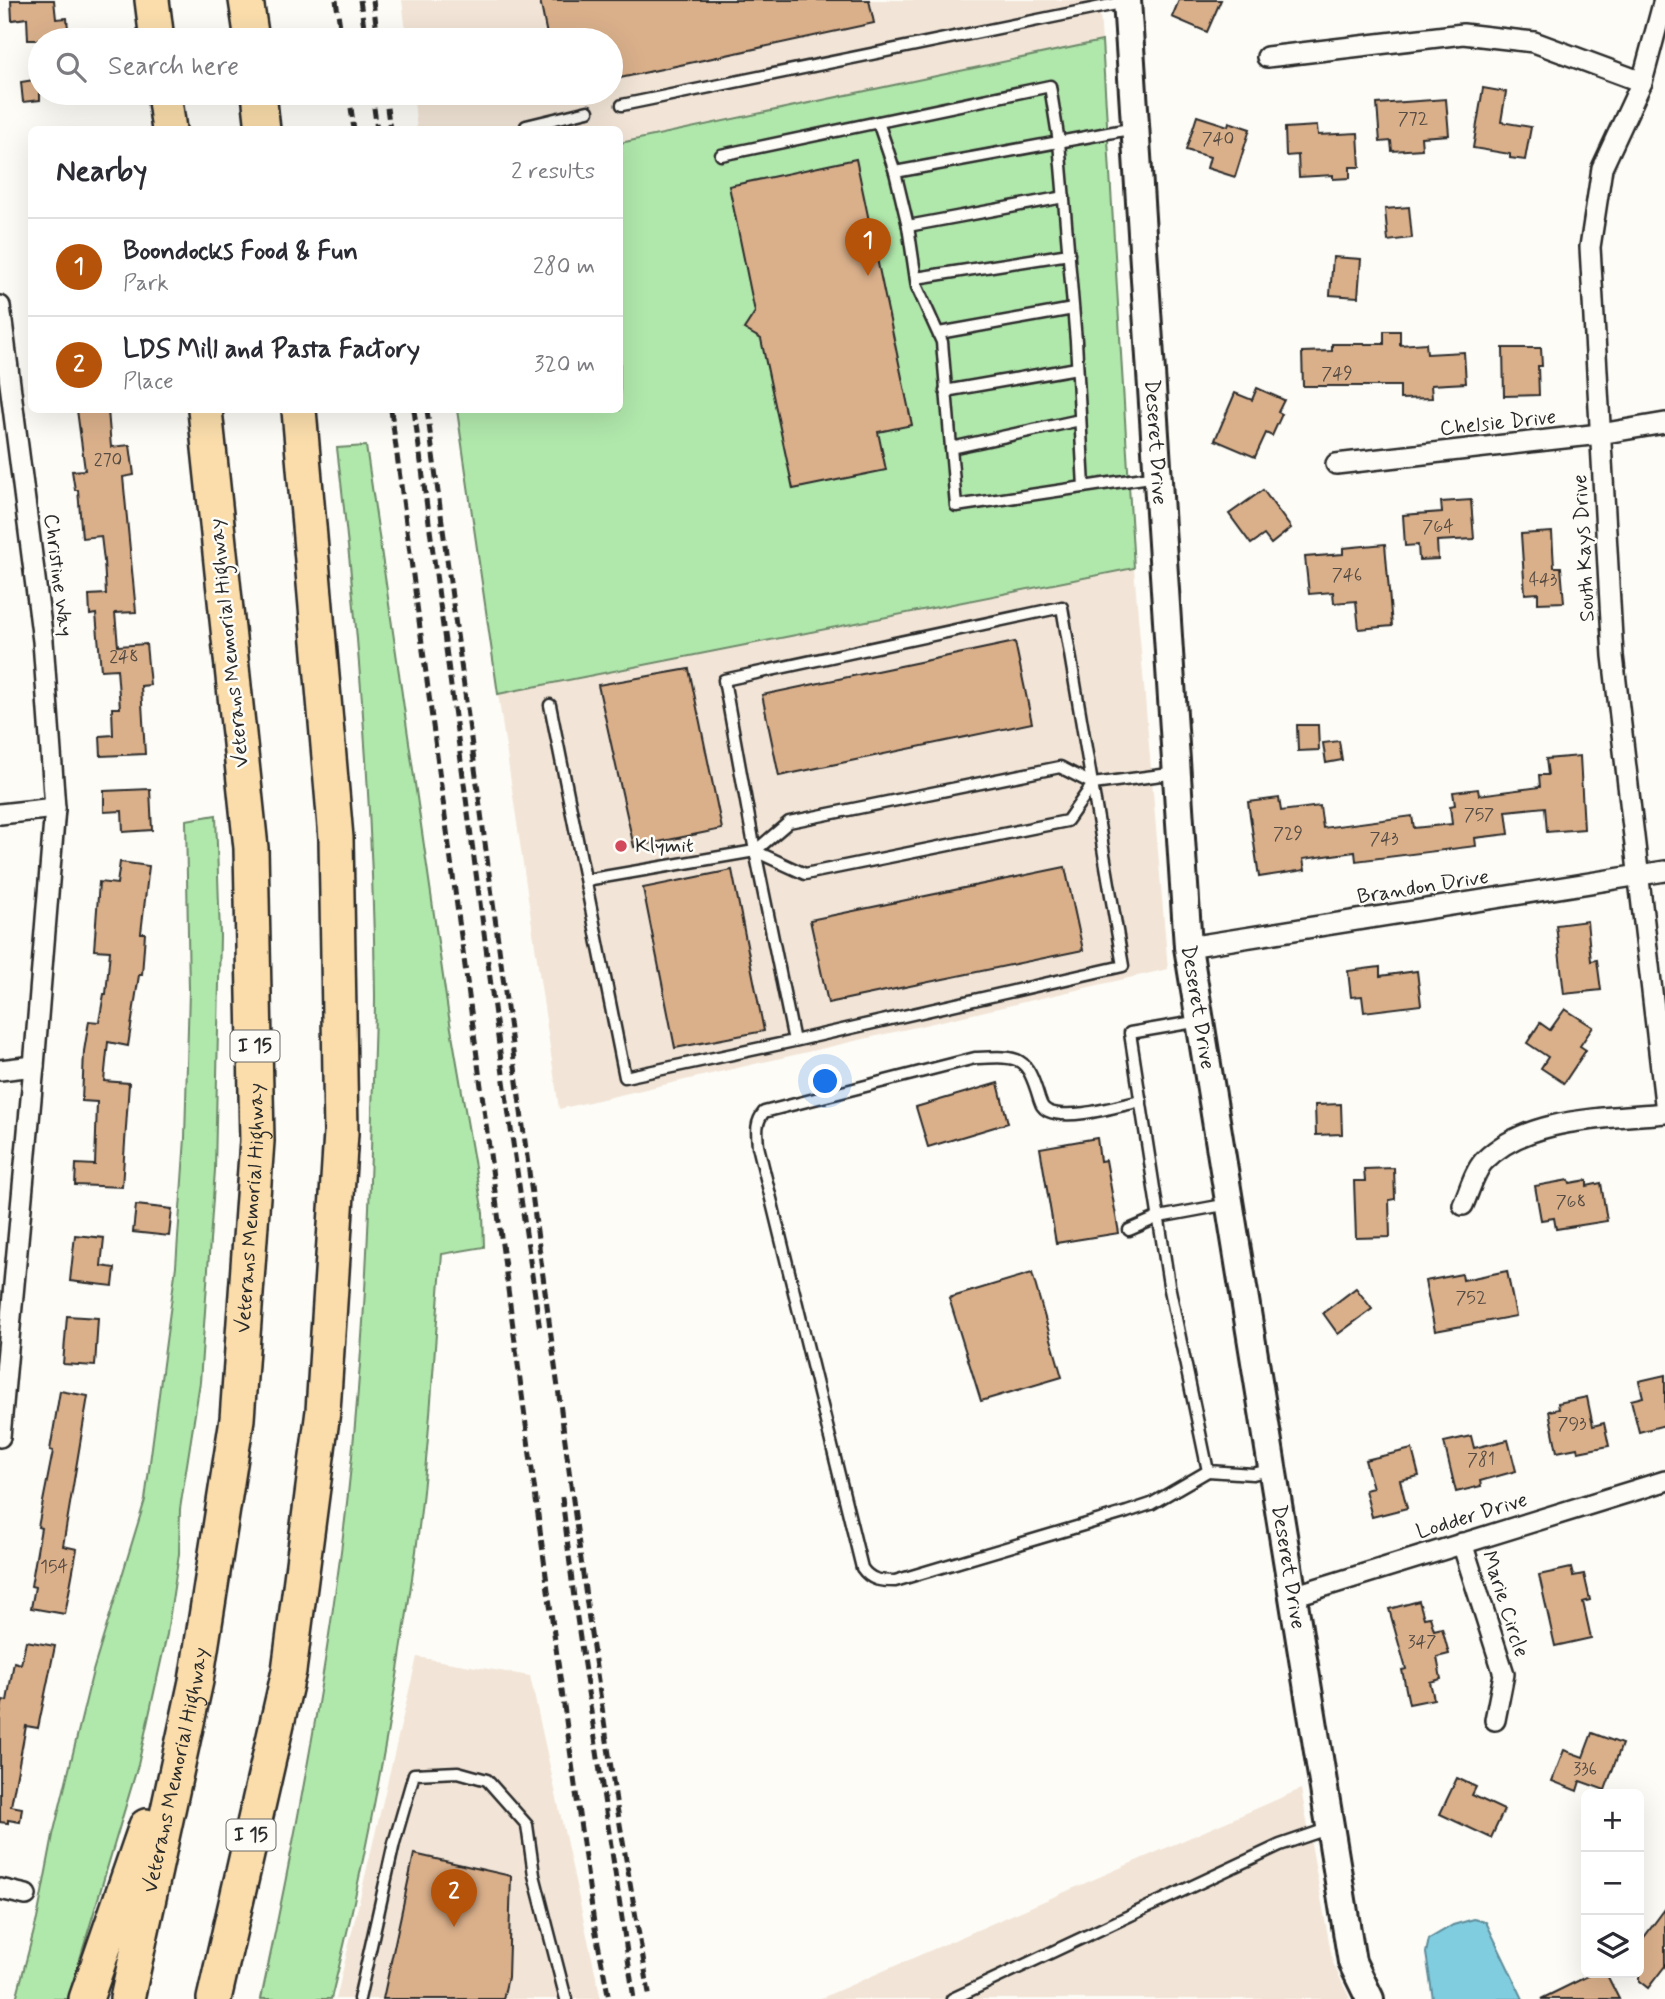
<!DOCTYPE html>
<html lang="en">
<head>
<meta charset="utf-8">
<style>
	:root { --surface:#fff; --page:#f2f2f3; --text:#2b2b33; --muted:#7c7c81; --line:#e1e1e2; --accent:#b45309 }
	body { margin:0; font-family:Mynerve,sans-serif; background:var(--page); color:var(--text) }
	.controls { position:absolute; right:21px; bottom:21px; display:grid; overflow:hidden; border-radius:10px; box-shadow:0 7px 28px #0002 }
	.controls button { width:63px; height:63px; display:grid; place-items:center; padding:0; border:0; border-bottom:2px solid var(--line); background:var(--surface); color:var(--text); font:35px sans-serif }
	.you { position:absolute; left:826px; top:1082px; width:24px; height:24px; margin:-18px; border:5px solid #fff; border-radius:50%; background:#1a73e8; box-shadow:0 0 0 10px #1a73e833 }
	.badge { display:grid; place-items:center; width:46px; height:46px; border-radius:50%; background:var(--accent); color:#fff; font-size:23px; font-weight:700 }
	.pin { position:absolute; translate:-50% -58px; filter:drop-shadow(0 2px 4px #0008) }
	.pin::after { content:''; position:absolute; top:37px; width:24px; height:21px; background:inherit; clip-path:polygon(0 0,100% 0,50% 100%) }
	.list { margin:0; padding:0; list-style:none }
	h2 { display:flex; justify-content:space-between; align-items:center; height:91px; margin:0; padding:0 28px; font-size:30px }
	h2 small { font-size:23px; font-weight:400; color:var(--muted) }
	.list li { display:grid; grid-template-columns:46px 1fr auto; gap:21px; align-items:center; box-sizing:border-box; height:98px; padding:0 28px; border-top:2px solid var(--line) }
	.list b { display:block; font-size:26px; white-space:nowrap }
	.list p { margin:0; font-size:23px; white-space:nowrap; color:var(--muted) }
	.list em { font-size:23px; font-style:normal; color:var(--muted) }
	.icon { flex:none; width:38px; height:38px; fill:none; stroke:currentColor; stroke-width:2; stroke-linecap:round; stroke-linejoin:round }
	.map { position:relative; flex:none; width:1665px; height:1999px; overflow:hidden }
	.search { position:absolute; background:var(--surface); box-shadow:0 7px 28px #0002; left:28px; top:28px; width:595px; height:77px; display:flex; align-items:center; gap:18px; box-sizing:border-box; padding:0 24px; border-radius:38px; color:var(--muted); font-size:26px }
	.panel { position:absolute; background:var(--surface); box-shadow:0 7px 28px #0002; left:28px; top:126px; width:595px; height:287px; border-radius:10px }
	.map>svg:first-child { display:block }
</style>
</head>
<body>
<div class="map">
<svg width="1665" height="1999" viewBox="0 0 1665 1999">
	<rect width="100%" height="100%" fill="#fdfcf7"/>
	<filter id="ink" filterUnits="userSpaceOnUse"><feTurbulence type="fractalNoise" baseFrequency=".0143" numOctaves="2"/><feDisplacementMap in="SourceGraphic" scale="14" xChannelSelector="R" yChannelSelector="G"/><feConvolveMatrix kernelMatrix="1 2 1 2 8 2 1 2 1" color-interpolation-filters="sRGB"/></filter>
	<g filter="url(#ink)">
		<g fill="#f2e5d7">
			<polygon points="402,0 1099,0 1102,41 620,143 620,130 417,129 413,93 611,93 611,40 407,40"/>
			<polygon points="1134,568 1168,969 559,1109 498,694"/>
			<polygon points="417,1657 530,1676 601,1999 336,1999"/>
			<polygon points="1301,1789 1333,1963 1350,1999 819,1999"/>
		</g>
		<g fill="#b0e7ab" stroke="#6e896b" stroke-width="2">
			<polygon points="1102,41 1134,568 498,694 457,410 620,410 620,143"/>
			<path d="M366 446 448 1011 483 1213 484 1247 442 1254C434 1353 429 1453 416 1551 395 1701 368 1852 331 1999H261C295 1841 325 1681 345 1520 361 1385 369 1249 372 1113 373 1074 375 1034 375 995 373 812 359 629 337 448Z"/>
			<polygon points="216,815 220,936 215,1170 200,1382 180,1509 179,1554 167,1634 138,1765 68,1999 16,1999 37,1919 53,1835 93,1671 145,1500 176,1266 185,1138 189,990 186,820"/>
		</g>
		<polygon fill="#80cde0" stroke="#5e8c98" stroke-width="2" points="1474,1919 1486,1922 1523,1999 1433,1999 1426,1953 1429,1939 1453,1925"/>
		<g fill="#dab08b" stroke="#2b2b2b" stroke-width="2">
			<polygon points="11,0 54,0 56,19 67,18 69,40 28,40 27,18 12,20"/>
			<polygon points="540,0 869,0 874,23 611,80 611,40 548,40"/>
			<polygon points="1179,0 1221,0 1207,32 1172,17"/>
			<polygon points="40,79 40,100 23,102 21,82"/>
			<polygon points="1483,88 1506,92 1501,122 1531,127 1525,160 1510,158 1510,154 1473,148"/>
			<polygon points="1446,99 1449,135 1421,137 1422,149 1392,151 1391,141 1380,142 1377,104"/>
			<polygon points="1197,116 1228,126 1229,122 1250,129 1235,177 1207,168 1210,157 1186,150"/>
			<polygon points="1317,126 1318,135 1358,133 1360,167 1350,167 1350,178 1333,179 1333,175 1299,177 1298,155 1286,156 1285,128"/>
			<polygon points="856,159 912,425 878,432 886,470 793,489 761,339 744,329 755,312 729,186"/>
			<polygon points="1409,207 1412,238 1388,241 1385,209"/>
			<polygon points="1333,257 1361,259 1358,297 1330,295"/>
			<polygon points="1384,331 1400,331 1400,345 1426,343 1427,354 1464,352 1466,383 1431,385 1432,398 1400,399 1400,386 1303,386 1302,352 1332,351 1332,344 1384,344"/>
			<polygon points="1503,348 1541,348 1542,366 1538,366 1539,395 1504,396"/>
			<polygon points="1257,388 1284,400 1278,412 1282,414 1272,436 1266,433 1255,457 1215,440 1235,393 1252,400"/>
			<polygon points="77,410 108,410 111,447 130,445 134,475 123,477 136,612 115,613 118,646 146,644 150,685 141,686 145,754 101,756 100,736 113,735 112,708 120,708 117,669 101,670 96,614 90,615 89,595 106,594 104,561 101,536 82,538 78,490 75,490 72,471 85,470"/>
			<polygon points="1263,490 1291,528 1271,544 1264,535 1251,544 1229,514"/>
			<polygon points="1471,500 1474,539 1437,541 1438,559 1419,560 1418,545 1405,546 1403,515 1442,512 1441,502"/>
			<polygon points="1552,532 1554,567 1561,567 1564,602 1538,603 1538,593 1525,594 1521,534"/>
			<polygon points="1385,544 1392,626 1359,629 1356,601 1334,603 1333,592 1309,594 1305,557 1343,554 1343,548"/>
			<polygon points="1015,642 1032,723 779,776 762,695"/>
			<polygon points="689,669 722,829 634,847 598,685"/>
			<polygon points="1297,725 1318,725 1319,750 1298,751"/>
			<polygon points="1339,741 1342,760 1326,763 1323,743"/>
			<polygon points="1580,756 1584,829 1547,832 1545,807 1506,811 1509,834 1475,838 1476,846 1356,861 1355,852 1303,859 1305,870 1259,877 1248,802 1279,798 1281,811 1320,806 1323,828 1412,816 1414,828 1452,824 1450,806 1455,805 1453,792 1478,789 1479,795 1540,787 1539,775 1548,775 1546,759"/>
			<polygon points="150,789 152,830 123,832 122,811 104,812 104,791"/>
			<polygon points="120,862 149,866 141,933 145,933 142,975 139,975 128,1046 108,1042 104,1081 129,1083 122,1187 75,1185 76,1164 95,1165 97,1102 82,1101 84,1051 89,1021 99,1022 104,994 106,994 110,951 94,950 99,882 117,884"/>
			<polygon points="1065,867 1083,950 828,1003 810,920"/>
			<polygon points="732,870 764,1031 675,1048 643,888"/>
			<polygon points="1587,921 1591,961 1597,960 1601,990 1564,994 1556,925"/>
			<polygon points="1380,967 1380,976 1417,971 1421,1005 1364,1012 1362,996 1351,997 1348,971"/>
			<polygon points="1565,1009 1593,1027 1580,1046 1586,1050 1564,1083 1541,1068 1548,1057 1527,1043 1540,1023 1550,1030"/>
			<polygon points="998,1083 1008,1123 928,1147 916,1107"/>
			<polygon points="1341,1104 1342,1134 1316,1135 1315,1105"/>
			<polygon points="1097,1138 1100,1161 1106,1160 1119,1233 1056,1243 1040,1148"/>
			<polygon points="1394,1168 1395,1199 1389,1200 1390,1237 1356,1238 1354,1181 1365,1181 1364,1169"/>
			<polygon points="1569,1180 1570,1183 1587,1180 1587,1186 1601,1183 1607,1221 1556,1229 1554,1218 1541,1220 1535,1186"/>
			<polygon points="136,1205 172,1209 169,1236 133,1232"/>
			<polygon points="75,1235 104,1238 101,1266 115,1268 113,1286 70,1281"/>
			<polygon points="1507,1271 1516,1316 1435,1331 1425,1281 1462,1274 1463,1280"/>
			<polygon points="1032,1273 1062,1377 981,1401 949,1298"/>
			<polygon points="1356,1288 1372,1309 1338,1334 1323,1313"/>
			<polygon points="67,1316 98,1318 95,1366 63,1364"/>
			<polygon points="1665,1375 1665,1425 1639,1432 1631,1400 1643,1397 1639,1381"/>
			<polygon points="60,1391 88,1396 63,1546 77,1549 65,1614 31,1608 35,1587 31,1586 41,1528 38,1527 53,1451 50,1450"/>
			<polygon points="1587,1397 1593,1426 1604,1423 1609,1446 1578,1452 1577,1448 1557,1452 1549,1411 1559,1409 1558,1403"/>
			<polygon points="1471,1436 1474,1448 1508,1440 1516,1471 1480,1481 1481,1486 1456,1492 1444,1442"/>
			<polygon points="1412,1449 1419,1476 1400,1480 1407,1508 1372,1517 1365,1490 1373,1488 1365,1460"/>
			<polygon points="1571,1568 1573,1576 1584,1574 1590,1600 1583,1602 1591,1638 1555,1646 1539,1575"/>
			<polygon points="1419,1601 1424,1618 1430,1617 1434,1630 1442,1628 1449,1654 1437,1657 1441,1679 1430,1682 1434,1699 1409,1704 1402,1670 1406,1669 1389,1609"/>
			<polygon points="26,1641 55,1646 38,1728 26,1726 11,1806 22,1808 20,1822 8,1820 8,1823 0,1822 0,1714 3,1700 7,1701 14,1662 21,1664"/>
			<polygon points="1592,1733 1622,1744 1605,1790 1580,1781 1577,1791 1552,1781 1564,1750 1583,1757"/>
			<polygon points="1457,1778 1476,1787 1472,1795 1504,1810 1491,1838 1440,1814"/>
			<polygon points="414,1854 511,1876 508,1977 503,1999 383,1999"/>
			<polygon points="1665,1909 1665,1966 1648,1988 1639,1981 1639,1944"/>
			<polygon points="1594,1973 1606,1973 1619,1999 1541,1999"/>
		</g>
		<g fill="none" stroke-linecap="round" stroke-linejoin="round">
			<defs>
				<g id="lane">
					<polyline points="622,105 1126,2"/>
					<polyline points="878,122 895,172"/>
					<polyline points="526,126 588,111"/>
					<polyline points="1135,128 895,172 908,226 917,287 942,342 956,506 1157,476"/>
					<polyline points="721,155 1050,86 1059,142 1076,341 1084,487"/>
					<polyline points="908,226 1064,197"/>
					<polyline points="916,278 1069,254"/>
					<polyline points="939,333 1073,309"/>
					<polyline points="945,391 1077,368"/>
					<polyline points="951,448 1080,420"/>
					<polyline points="550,705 625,1077 794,1041 1123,966 1062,607 724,680 755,851 794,1041"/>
					<polyline points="755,851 805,874 1067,821 1093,784"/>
					<polyline points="586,880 755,851 789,822 1060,767 1093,784 1177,773"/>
					<polyline points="1200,1021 1130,1033 1169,1285 1208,1471 1253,1474 1272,1469"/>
					<path d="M1141 1101C1117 1106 1070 1121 1048 1111 1042 1108 1041 1104 1039 1098 1026 1055 1020 1056 975 1058L764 1112C755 1123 757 1133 758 1146L862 1568C871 1581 881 1581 895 1581L1127 1512 1151 1504 1208 1471"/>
					<polyline points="1129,1230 1159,1217 1229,1204"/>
					<polyline points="359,1999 394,1843 414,1774 458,1772 487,1780 527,1825 534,1875 566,1999"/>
					<polyline points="952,1999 1280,1845 1330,1828"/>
				</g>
				<g id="street">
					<polyline points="1664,0 1642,82 1602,168 1590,247 1613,656 1665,1103"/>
					<polyline points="1267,57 1463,34 1534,42 1642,82"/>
					<polyline points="0,306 43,641 55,808 34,1066 0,1437"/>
					<polyline points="1336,464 1600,434 1665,423"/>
					<polyline points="0,814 55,808"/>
					<polyline points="1188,947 1665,871"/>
					<polyline points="0,1070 34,1066"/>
					<path d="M1463 1205C1469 1192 1474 1172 1484 1161 1528 1116 1607 1119 1665 1113"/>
					<polyline points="1462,1543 1504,1674 1495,1720"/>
					<polyline points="1293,1596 1665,1481"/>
					<polyline points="0,1889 26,1895"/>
				</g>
				<g id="secondary">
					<path id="s1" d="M1127 0 1188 947 1352 1962 1370 1999"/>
				</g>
				<g id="highway">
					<polyline points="152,0 157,40"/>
					<polyline points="246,0 252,40"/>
					<polyline points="164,93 169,130"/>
					<polyline points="259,93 263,130"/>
					<polyline points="86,1999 146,1826"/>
					<path id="s2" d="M127 1999 196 1681 237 1419 257 1141 251 848 205 410"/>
					<polyline points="214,1999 289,1671 323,1411 341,1133 336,838 299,410"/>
				</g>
			</defs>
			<use href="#lane" stroke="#2b2b2b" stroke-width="15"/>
			<use href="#street" stroke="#2b2b2b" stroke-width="24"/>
			<use href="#secondary" stroke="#2b2b2b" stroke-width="32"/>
			<use href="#highway" stroke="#2b2b2b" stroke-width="38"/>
			<use href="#lane" stroke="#fdfcf7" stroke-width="10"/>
			<use href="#street" stroke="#fdfcf7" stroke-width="19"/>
			<use href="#secondary" stroke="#fdfcf7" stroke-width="26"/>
			<use href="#highway" stroke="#faddab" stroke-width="33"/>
			<g stroke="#2b2b2b" stroke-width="5" stroke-dasharray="10 5" stroke-linecap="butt">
				<polyline points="336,0 342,40"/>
				<polyline points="360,0 366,40"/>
				<polyline points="373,0 378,40"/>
				<polyline points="349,93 354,130"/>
				<polyline points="372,93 377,130"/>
				<polyline points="385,93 390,130"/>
				<polyline points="391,410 548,1590 594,1923 609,1999"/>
				<polyline points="414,410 501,1060 540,1330"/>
				<polyline points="427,410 590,1627 616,1801 650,1999"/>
				<polyline points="562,1497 574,1598 634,1999"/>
			</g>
		</g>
	</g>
	<circle fill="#d1495b" stroke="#fdfcf7" stroke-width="2.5" cx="621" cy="846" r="7"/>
	<g text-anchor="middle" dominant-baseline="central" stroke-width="5" stroke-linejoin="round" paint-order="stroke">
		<g font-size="18" fill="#574c43">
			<text x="1413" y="119">772</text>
			<text x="1218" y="139">740</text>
			<text x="1337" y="374">749</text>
			<text x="108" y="460">270</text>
			<text x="1438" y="527">764</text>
			<text x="1347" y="575">746</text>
			<text x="1543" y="580">443</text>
			<text x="124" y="657">248</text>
			<text x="1479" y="815">757</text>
			<text x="1288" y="834">729</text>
			<text x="1384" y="839">743</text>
			<text x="1571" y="1202">768</text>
			<text x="1471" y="1298">752</text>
			<text x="1572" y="1424">793</text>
			<text x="1481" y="1460">781</text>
			<text x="54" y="1567">154</text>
			<text x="1422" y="1642">347</text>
			<text x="1585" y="1769">336</text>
		</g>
		<g fill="#fdfcf7" stroke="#6a6a68" stroke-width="2">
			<rect x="230.5" y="1030.5" width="49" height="31" rx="5"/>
			<rect x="226.5" y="1819.5" width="49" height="31" rx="5"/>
		</g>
		<g font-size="19" font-weight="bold" fill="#2b2b2b">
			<text x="255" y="1046">I 15</text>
			<text x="251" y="1835">I 15</text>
		</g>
		<g font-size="21" fill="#2b2b2b" stroke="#fdfcf7">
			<text transform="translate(1498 423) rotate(-6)">Chelsie Drive</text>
			<text stroke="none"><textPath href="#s1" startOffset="443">Deseret Drive</textPath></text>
			<text transform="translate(1584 548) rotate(-93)">South Kays Drive</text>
			<text transform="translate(58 575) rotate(83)">Christine Way</text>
			<text transform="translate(229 643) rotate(-96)">Veterans Memorial Highway</text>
			<text transform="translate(1423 887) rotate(-9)">Brandon Drive</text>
			<text stroke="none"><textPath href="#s1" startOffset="1010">Deseret Drive</textPath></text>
			<text stroke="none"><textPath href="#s2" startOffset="802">Veterans Memorial Highway</textPath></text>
			<text transform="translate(1472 1516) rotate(-17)">Lodder Drive</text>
			<text stroke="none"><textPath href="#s1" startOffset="1577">Deseret Drive</textPath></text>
			<text transform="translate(1505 1604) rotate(72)">Marie Circle</text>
			<text stroke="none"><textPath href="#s2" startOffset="234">Veterans Memorial Highway</textPath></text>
		</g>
		<g font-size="21" fill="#2b2b2b" stroke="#fdfcf7" text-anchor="start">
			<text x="635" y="846">Klymit</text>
		</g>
	</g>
</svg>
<div class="controls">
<button>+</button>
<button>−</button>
<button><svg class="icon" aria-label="layers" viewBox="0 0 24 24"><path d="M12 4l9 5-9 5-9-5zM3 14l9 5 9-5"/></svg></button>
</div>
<div class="you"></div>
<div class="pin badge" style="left:868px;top:276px">1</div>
<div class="pin badge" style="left:454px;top:1927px">2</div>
<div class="search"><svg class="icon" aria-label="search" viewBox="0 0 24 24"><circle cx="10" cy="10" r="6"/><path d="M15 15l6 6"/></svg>Search here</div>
<section class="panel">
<h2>Nearby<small>2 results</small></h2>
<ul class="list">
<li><span class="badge">1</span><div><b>Boondocks Food &amp; Fun</b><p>Park</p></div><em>280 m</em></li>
<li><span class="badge">2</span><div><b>LDS Mill and Pasta Factory</b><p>Place</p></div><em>320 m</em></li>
</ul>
</section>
</div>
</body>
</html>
